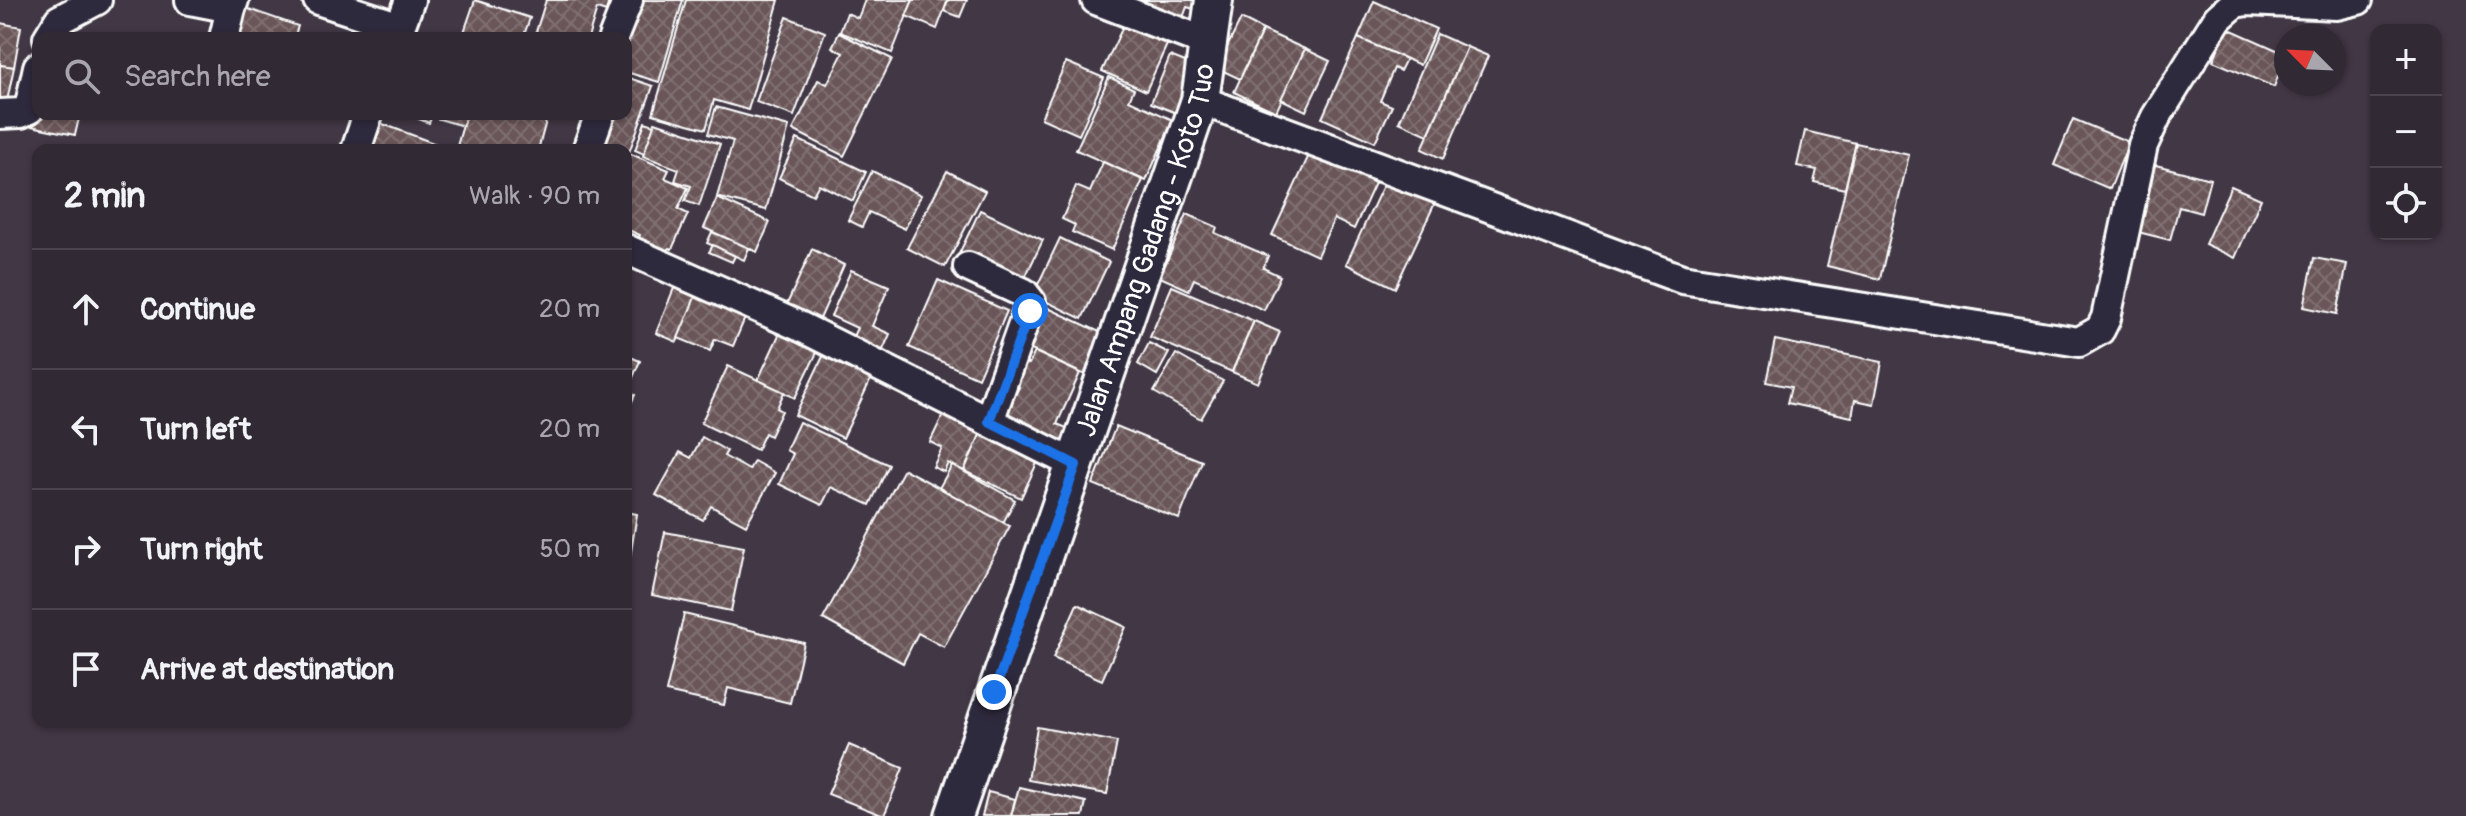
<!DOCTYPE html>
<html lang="en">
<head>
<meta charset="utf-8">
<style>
	:root { --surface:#312934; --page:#39313c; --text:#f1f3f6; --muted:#a8a6ac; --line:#4c454f }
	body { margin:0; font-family:Pangolin,sans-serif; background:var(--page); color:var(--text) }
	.controls { position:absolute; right:24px; top:24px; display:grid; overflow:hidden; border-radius:16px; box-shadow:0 2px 6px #0004 }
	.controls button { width:72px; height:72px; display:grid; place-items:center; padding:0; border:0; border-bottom:2px solid var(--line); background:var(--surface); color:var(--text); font:40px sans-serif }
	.compass { position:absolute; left:2274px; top:24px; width:72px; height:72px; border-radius:50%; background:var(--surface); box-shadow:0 2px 6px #0004; rotate:294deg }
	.stop { position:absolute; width:24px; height:24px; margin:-18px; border:6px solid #1a73e8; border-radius:50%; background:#fff }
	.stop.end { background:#1a73e8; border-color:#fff; box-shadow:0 2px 8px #0008 }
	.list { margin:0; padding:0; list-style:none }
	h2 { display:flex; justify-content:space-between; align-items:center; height:104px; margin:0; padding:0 32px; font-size:34px }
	h2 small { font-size:26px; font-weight:400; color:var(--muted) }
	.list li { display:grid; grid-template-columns:52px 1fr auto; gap:24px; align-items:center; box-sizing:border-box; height:120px; padding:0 32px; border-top:2px solid var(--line) }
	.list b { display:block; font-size:30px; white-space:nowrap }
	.list em { font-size:26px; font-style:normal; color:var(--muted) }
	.icon { flex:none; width:44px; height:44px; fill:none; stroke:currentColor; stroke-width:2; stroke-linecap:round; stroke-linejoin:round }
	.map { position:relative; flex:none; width:2466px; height:816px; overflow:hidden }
	.search { position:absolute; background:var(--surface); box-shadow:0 2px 6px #0004; left:32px; top:32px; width:600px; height:88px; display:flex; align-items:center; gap:20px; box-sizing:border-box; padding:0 28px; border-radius:16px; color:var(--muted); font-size:30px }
	.panel { position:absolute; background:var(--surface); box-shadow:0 2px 6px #0004; left:32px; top:144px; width:600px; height:584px; border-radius:16px }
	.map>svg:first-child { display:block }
</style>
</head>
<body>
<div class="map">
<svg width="2466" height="816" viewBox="0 0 2466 816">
	<defs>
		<pattern id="building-cross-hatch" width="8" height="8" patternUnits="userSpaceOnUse" patternTransform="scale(2)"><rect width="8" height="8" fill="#6a5658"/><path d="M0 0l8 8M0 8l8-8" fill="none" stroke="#806f71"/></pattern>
	</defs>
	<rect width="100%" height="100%" fill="#413745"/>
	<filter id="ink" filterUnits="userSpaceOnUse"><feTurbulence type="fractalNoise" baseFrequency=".0125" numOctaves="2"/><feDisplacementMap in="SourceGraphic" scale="16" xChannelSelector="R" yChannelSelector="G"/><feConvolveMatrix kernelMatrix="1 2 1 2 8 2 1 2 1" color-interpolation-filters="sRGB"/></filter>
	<g filter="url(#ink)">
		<g fill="url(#building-cross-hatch)" stroke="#fff" stroke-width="2">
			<polygon points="475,0 530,18 523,38 462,38"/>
			<polygon points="546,0 609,0 606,12 597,9 588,38 534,38"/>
			<polygon points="621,0 683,0 659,82 626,72"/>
			<polygon points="686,0 779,0 748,110 714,100 706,129 653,114"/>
			<polygon points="865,0 913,0 892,53 840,32 847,13 858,18"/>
			<polygon points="913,0 948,0 937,29 906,16"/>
			<polygon points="948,0 967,0 960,17 944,11"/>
			<polygon points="1117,0 1201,0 1197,10 1187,7 1181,23"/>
			<polygon points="1374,1 1436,29 1420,65 1358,38"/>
			<polygon points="243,7 298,26 294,38 232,38"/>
			<polygon points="787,17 825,32 794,116 756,102"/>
			<polygon points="1127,18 1170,38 1146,91 1102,71"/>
			<polygon points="1241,19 1263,30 1240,79 1217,68"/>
			<polygon points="0,23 21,27 14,67 0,65"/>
			<polygon points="2227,28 2286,54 2274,87 2213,61"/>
			<polygon points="1263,30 1305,49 1276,112 1234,92"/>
			<polygon points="839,33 892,59 844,156 793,130 818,80 827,84 843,53 832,47"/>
			<polygon points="1437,34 1467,47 1428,135 1399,122"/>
			<polygon points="1358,38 1406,59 1400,71 1394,68 1380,101 1392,106 1375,142 1322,118"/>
			<polygon points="1467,47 1488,56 1443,159 1422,149"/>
			<polygon points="1305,49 1330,61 1306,111 1281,99"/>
			<polygon points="1170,56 1198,67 1179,114 1151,103"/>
			<polygon points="1066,62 1104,78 1079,135 1041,118"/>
			<polygon points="0,65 14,67 4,116 0,115"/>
			<polygon points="626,77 653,86 628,155 626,150 590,141 600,114 626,114"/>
			<polygon points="1109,77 1134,89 1129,100 1173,120 1146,181 1076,150"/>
			<polygon points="38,92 38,114 80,114 75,135 31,126"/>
			<polygon points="716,107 789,127 766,210 717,197 733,141 708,134"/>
			<polygon points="406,114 433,114 429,123"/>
			<polygon points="437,114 466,114 463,126 436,118"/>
			<polygon points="466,114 548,114 538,150 456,150"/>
			<polygon points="2073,119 2129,142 2110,189 2054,165"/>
			<polygon points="645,122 654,125 644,154 635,150"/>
			<polygon points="655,122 720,144 699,206 685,201 691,186 675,181 679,169 643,156"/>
			<polygon points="380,123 452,150 370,150"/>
			<polygon points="1805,131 1856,143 1845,189 1814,182 1817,170 1797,166"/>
			<polygon points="797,139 866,172 853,201 819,184 813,195 779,178"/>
			<polygon points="1856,143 1909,155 1880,279 1827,266"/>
			<polygon points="1310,153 1375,183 1354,229 1334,219 1317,256 1272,235"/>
			<polygon points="631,154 669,170 665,178 688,188 678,209 688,214 672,249 669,248 665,257 636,243 640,235 626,229 626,166"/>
			<polygon points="1103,162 1143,180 1112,250 1072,232 1075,225 1062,219 1076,186 1090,192"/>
			<polygon points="2148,163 2210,179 2201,213 2179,207 2170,240 2130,230"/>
			<polygon points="872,171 921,195 905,229 869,212 862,227 848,220"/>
			<polygon points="947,171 985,191 945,267 907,248"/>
			<polygon points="1386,179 1435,203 1395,288 1346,264"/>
			<polygon points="2231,186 2261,199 2235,258 2205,244"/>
			<polygon points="717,198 770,222 757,252 704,228"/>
			<polygon points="980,210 1043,240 1020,288 957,258"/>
			<polygon points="1187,214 1217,227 1215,233 1268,256 1263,268 1280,276 1264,310 1194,279 1189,290 1160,277"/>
			<polygon points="712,232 749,248 744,260 707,243"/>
			<polygon points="1060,238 1109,262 1082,319 1033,295"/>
			<polygon points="713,245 735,256 732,262 709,252"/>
			<polygon points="812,249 844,265 820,319 787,304"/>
			<polygon points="2314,258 2347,264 2337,314 2304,307"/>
			<polygon points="851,270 889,286 872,326 890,334 879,359 849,345 857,328 831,316"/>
			<polygon points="938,280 1007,311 978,378 909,347"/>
			<polygon points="1172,286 1254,321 1232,372 1150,337"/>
			<polygon points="674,288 696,297 677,342 656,333"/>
			<polygon points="698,290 748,311 733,346 715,339 710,351 678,338"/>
			<polygon points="1031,300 1104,334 1085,375 1012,341"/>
			<polygon points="1254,321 1280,332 1258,383 1232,372"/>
			<polygon points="784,324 822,342 795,398 758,380"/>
			<polygon points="1775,340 1882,362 1874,404 1855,400 1852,417 1787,403 1791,387 1766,382"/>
			<polygon points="1149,343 1169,353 1157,375 1138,364"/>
			<polygon points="825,352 873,375 843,438 795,415"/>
			<polygon points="1035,352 1080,373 1057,424 1067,428 1056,454 1000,428 1019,387 1007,382 1018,359 1029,364"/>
			<polygon points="1176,354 1223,381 1201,419 1154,392"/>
			<polygon points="626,355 640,361 627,391 635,395 626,414"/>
			<polygon points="728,366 784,392 777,408 782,411 770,436 765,433 757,450 701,423"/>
			<polygon points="947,407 985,424 964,471 948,463 944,472 933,467 942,448 930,442"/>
			<polygon points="799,422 889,465 870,505 831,487 822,505 779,484 793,454 786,450"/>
			<polygon points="985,424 1043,450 1021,498 964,471"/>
			<polygon points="1116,426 1202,461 1179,519 1093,484"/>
			<polygon points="702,437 727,451 724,456 749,470 754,461 775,473 746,525 711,506 703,520 656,495 680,452 691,458"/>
			<polygon points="952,465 1015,500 1003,523 939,488"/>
			<polygon points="904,469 1010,526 944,647 918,633 903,663 823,619"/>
			<polygon points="626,512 637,514 626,583"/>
			<polygon points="665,532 744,547 731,611 652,595"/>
			<polygon points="1077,604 1126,627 1102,680 1053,658"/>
			<polygon points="684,614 804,643 790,703 728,688 724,705 666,692"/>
			<polygon points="1037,727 1117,742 1107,794 1028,780"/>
			<polygon points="849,745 903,768 884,816 828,794"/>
			<polygon points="1019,787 1086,802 1083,816 1011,816"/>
			<polygon points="988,792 1015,799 1011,816 982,816"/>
		</g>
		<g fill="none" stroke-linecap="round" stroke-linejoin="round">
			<defs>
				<g id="minor">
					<polyline points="190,0 231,8 234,0"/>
					<polyline points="318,0 400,27"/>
					<polyline points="1096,0 1206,42"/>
					<polyline points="48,38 59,20 97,0"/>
					<polyline points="224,38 231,8"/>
					<polyline points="396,38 410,0"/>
					<polyline points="613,38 628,0"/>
					<polyline points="1200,100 1682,279 2079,342 2100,330 2106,318 2143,145 2156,117 2218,18 2235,3 2247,1 2337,5 2358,0"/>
					<polyline points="0,114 21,113 29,109 38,67"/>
					<polyline points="356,150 368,114"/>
					<polyline points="587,150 600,114"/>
					<polyline points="626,249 799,326 1076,465"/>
					<polyline points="968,267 1024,293 1031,302 989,421"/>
				</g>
				<g id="tertiary">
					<path id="s1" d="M954 816 1200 100 1214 0"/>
				</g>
			</defs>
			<use href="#minor" stroke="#fff" stroke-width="34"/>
			<use href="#tertiary" stroke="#fff" stroke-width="42"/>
			<use href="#minor" stroke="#2f2a3d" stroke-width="28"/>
			<use href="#tertiary" stroke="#2f2a3d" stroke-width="36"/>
		</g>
	</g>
	<g fill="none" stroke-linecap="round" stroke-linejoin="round" filter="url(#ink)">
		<polyline stroke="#1a73e8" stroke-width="10" points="994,692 1076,465 989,421 1030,311"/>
	</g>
	<g text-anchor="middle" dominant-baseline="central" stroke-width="6" stroke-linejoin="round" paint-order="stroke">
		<g font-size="28" fill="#fff" stroke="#2f2a3d">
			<text stroke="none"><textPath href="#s1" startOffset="598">Jalan Ampang Gadang - Koto Tuo</textPath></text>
		</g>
	</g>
</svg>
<div class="controls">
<button>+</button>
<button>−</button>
<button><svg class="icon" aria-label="locate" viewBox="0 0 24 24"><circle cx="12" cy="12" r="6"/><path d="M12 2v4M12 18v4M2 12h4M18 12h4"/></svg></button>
</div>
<svg class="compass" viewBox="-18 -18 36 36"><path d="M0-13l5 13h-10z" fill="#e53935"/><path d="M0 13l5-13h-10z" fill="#a8a6ac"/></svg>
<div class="stop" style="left:1030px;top:311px"></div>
<div class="stop end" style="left:994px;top:692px"></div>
<div class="search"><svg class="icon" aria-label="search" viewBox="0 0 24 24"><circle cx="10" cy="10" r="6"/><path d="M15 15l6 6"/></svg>Search here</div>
<section class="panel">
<h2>2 min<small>Walk · 90 m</small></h2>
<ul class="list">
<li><svg class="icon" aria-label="ahead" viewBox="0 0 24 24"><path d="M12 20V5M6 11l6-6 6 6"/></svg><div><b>Continue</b></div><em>20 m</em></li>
<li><svg class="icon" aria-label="left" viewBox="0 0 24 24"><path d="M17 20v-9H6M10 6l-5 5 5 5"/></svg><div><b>Turn left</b></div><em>20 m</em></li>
<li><svg class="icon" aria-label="right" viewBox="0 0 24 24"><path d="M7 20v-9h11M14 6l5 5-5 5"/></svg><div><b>Turn right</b></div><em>50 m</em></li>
<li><svg class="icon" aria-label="arrive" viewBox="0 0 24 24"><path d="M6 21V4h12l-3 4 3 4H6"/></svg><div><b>Arrive at destination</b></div></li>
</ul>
</section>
</div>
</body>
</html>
